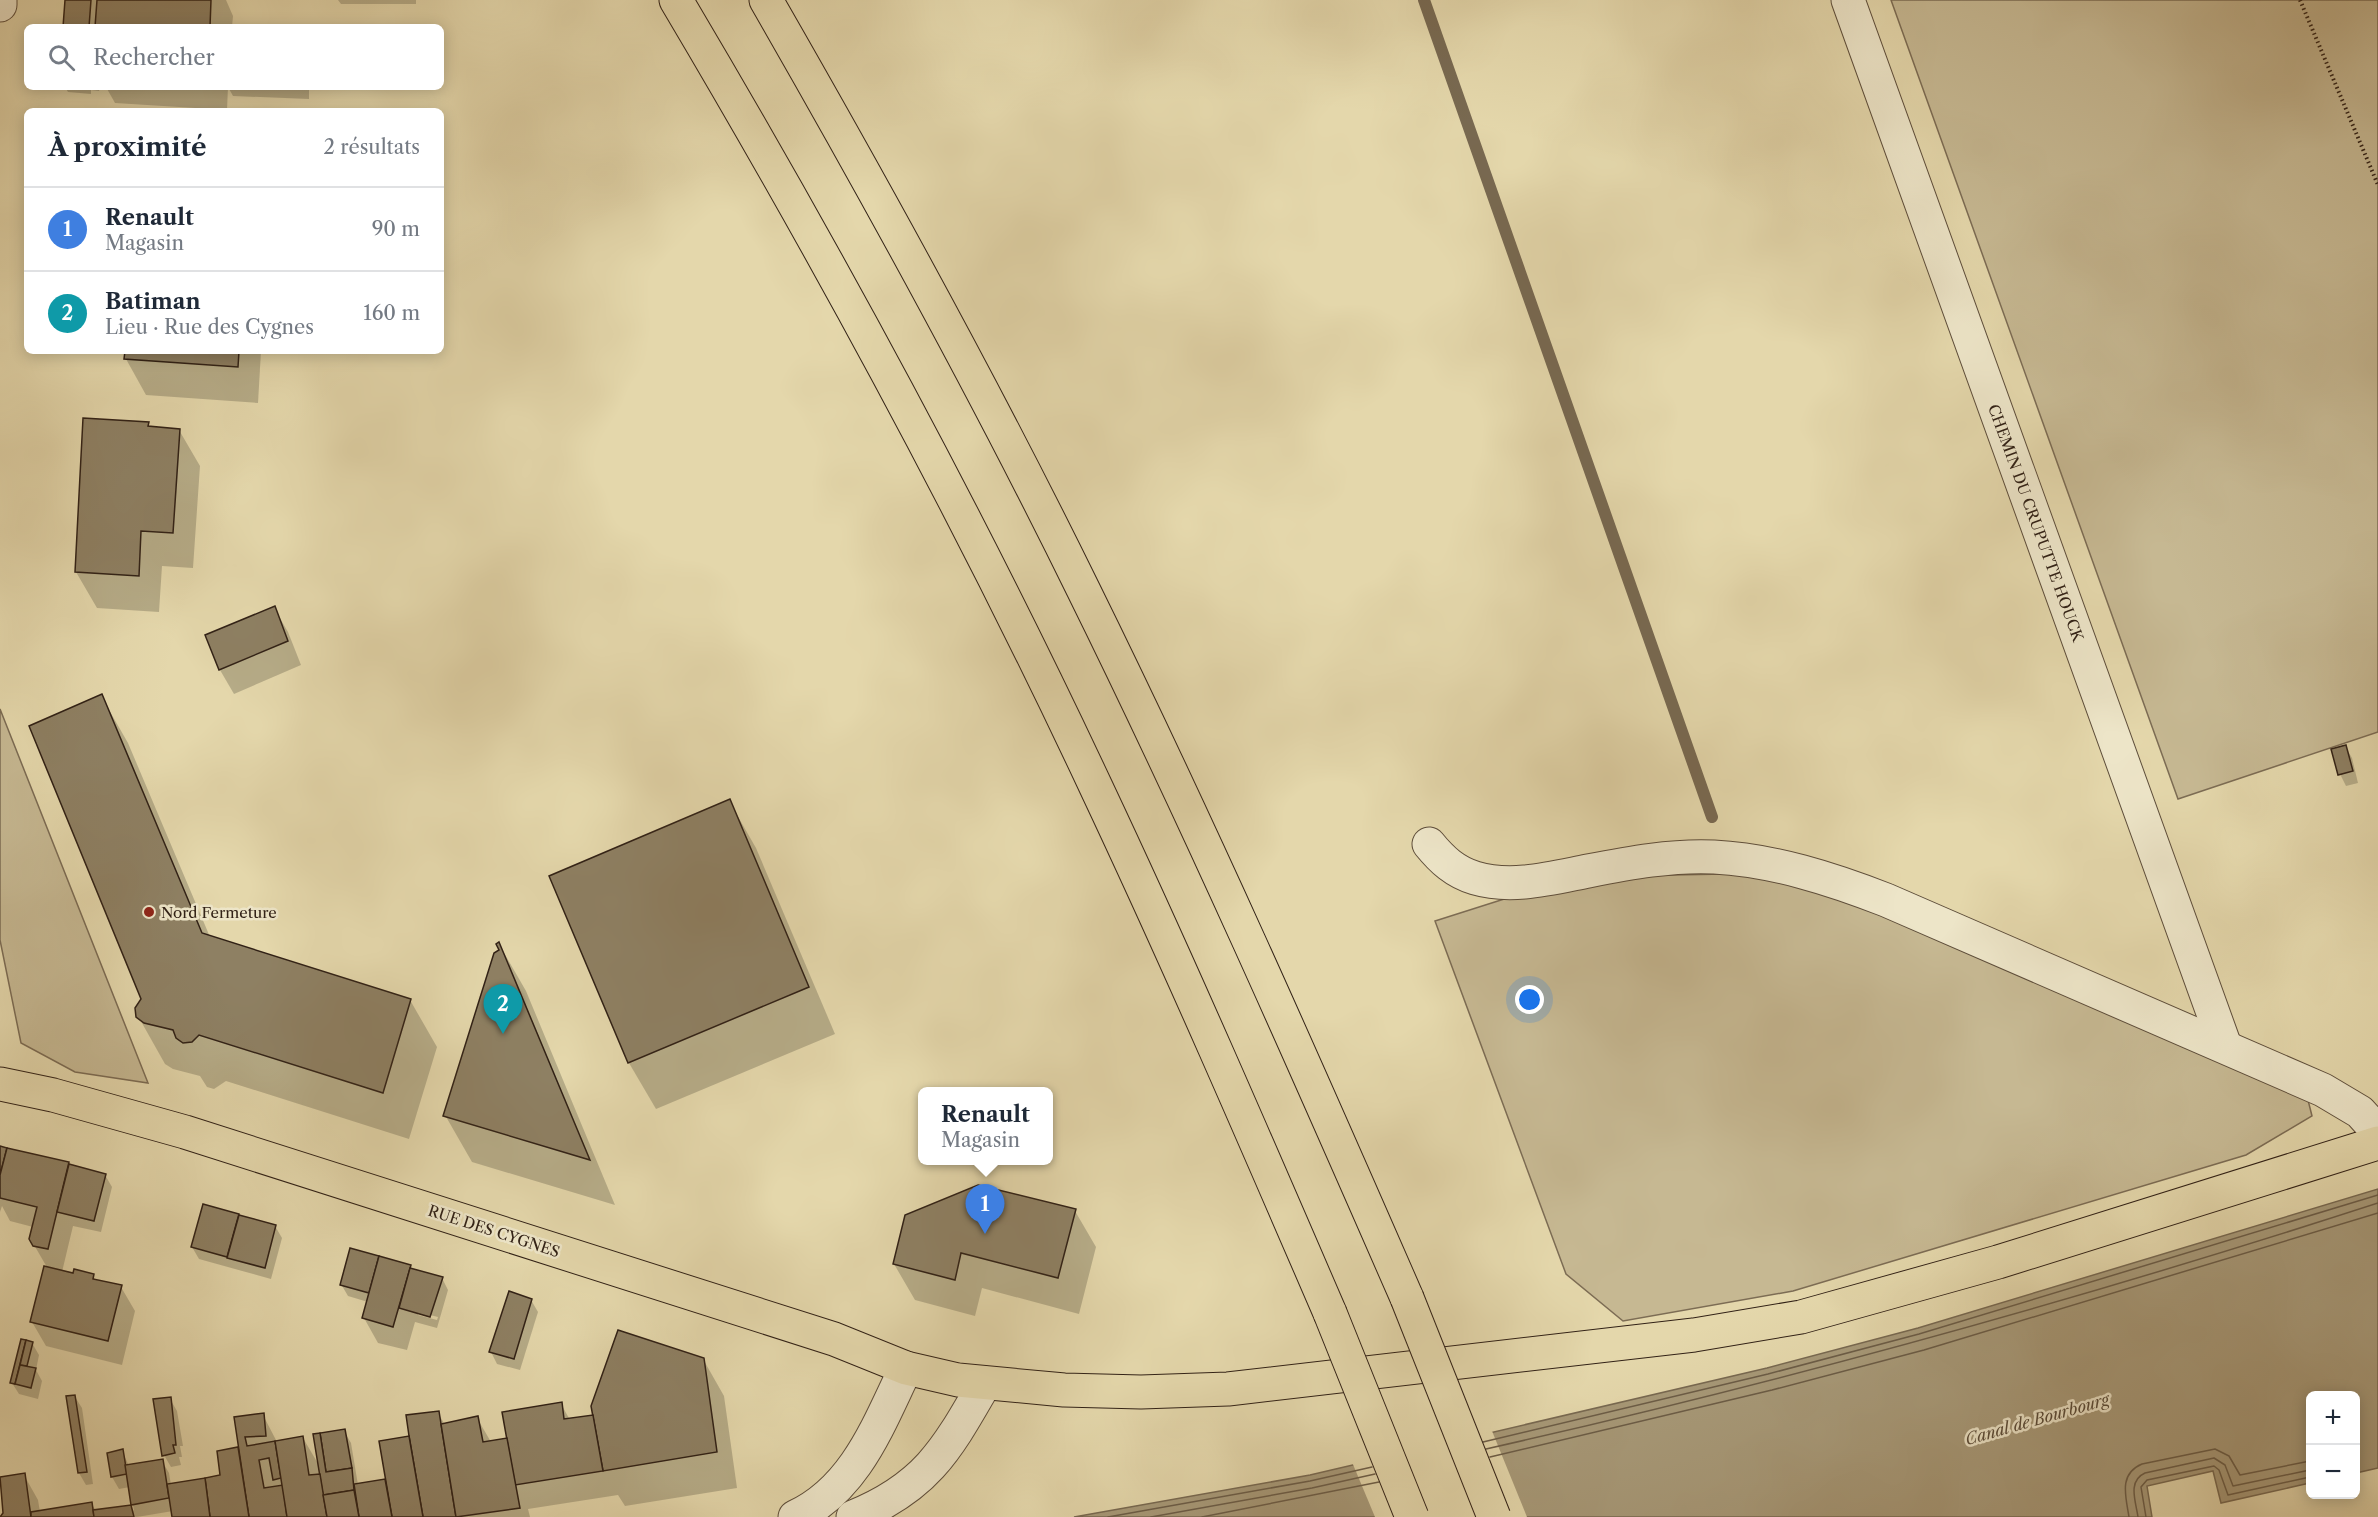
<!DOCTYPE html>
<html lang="fr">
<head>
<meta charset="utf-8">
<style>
	:root { --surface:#fff; --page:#f2f2f3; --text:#1f2937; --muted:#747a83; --line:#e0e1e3; --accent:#8f2418 }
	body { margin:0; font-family:"Libre Caslon Text",serif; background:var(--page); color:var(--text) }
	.controls { position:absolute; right:18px; bottom:18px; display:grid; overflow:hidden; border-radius:9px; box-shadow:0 3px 15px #0003 }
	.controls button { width:54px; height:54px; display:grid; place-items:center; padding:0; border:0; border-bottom:2px solid var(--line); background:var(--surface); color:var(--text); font:30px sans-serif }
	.you { position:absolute; left:1530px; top:1000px; width:21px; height:21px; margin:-15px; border:4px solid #fff; border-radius:50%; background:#1a73e8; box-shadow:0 0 0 9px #1a73e833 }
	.badge { display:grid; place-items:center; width:39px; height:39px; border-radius:50%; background:var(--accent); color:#fff; font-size:20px; font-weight:700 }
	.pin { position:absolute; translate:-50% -50px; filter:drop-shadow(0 2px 3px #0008) }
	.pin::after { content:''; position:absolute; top:32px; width:21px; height:18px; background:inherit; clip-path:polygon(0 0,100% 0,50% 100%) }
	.popup { position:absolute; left:918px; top:1087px; width:135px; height:78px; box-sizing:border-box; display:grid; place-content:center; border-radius:9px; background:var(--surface); filter:drop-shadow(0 2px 4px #0005); font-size:20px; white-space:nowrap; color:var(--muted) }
	.popup b { font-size:22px; color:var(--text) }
	.popup::after { content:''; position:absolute; left:50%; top:100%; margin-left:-12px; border:12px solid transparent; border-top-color:var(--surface) }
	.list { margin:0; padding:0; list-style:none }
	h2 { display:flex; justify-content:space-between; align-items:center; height:78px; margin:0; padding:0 24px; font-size:26px }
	h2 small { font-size:20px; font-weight:400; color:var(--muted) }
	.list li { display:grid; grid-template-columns:39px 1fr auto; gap:18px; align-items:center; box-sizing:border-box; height:84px; padding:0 24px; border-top:2px solid var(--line) }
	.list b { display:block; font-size:22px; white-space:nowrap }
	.list p { margin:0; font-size:20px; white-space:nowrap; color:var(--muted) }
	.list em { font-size:20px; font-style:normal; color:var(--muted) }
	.icon { flex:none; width:33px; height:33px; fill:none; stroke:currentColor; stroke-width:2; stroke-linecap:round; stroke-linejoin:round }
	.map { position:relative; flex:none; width:2378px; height:1517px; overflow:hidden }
	.search { position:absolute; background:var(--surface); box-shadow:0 3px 15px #0003; left:24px; top:24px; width:420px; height:66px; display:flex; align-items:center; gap:15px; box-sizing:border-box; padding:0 21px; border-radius:9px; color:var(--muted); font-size:22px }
	.panel { position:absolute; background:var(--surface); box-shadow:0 3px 15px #0003; left:24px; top:108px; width:420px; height:246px; border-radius:9px }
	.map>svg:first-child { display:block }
</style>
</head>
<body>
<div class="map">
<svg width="2378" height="1517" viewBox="0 0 2378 1517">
	<rect width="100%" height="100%" fill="#e4d7ab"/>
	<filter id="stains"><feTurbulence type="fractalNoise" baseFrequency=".00333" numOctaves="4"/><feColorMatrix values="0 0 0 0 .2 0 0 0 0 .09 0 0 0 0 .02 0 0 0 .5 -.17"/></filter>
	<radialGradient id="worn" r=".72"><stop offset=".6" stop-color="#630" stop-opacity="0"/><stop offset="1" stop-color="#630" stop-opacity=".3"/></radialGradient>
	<g fill="#c6b892" stroke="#7c6c54" stroke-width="1.5">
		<polygon points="1891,0 2378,0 2378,732 2178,799"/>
		<polygon points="0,709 148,1083 75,1072 21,1043 0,940"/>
		<polygon points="1779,873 2306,1092 2312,1116 2246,1155 1793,1291 1623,1321 1566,1274 1435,921 1523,893 1619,876"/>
	</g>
	<polygon fill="#a79978" stroke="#786951" stroke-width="1.5" points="2378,1189 2378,1468 2356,1473 2356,1396 2310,1396 2310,1483 2221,1503 2213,1471 2147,1486 2152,1517 1074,1517 1310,1475 1767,1368 1918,1328"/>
	<polygon fill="#e4d7ab" points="1492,1431 1527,1517 1375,1517 1352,1462"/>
	<g fill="#0003" fill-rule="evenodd">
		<polygon points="67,0 226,0 233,16 232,27 65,27"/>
		<polygon points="338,0 416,0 416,4 341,4"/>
		<polygon points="65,87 100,87 99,91 91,90 91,94 68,92"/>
		<polygon points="106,87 309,87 309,99 233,96 228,87 227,110 115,103"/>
		<polygon points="126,351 261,351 258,403 146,395 126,359"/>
		<polygon points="148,423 150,428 179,430 200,466 193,568 162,566 159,612 97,608 76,572"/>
		<polygon points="274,608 288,632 301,665 234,694 220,670 207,636"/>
		<polygon points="101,696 128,743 210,937 410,1000 437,1047 409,1139 226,1081 214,1089 207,1087 200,1076 173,1069 165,1064 138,1016 143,999"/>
		<polygon points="2345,746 2352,758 2358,783 2346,786 2340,774"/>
		<polygon points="729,801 756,848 835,1034 656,1109 629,1063 551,876"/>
		<polygon points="499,944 526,991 615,1205 472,1162 445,1115 501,951"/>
		<polygon points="0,1147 105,1175 112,1187 101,1232 73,1226 62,1272 93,1276 96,1281 121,1287 135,1311 122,1365 46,1346 32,1322 48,1269 30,1238 33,1227 10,1221 2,1206 0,1212"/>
		<polygon points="204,1206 275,1226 282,1238 271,1279 199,1259 192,1247"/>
		<polygon points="1075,1211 1096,1247 1079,1314 982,1288 975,1316 915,1300 894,1264"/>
		<path d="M410 1266 413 1271 442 1278 448 1290 437 1328 415 1322 407 1350 378 1343 364 1318 368 1302 348 1296 341 1284ZM418 1312 438 1317 437 1320 418 1315Z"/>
		<polygon points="531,1300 538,1312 520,1370 497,1364 491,1352"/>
		<polygon points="22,1341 32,1343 39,1355 36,1370 42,1381 38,1399 19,1394 12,1383"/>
		<polygon points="703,1359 724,1396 737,1488 625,1506 618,1495 528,1509 530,1517 174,1517 173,1511 137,1517 0,1517 5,1515 0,1479 24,1475 38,1500 40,1512 91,1503 96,1511 130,1506 134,1511 130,1487 119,1489 112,1477 108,1454 122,1451 129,1466 162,1461 169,1473 171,1485 222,1476 218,1452 239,1449 235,1418 263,1415 277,1442 303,1438 320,1467 344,1431 351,1443 358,1485 387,1480 411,1437 438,1413 445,1425 477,1418 491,1442 509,1439 561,1404 570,1420 594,1416"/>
		<polygon points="67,1397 75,1397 82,1408 93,1484 86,1485 79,1473"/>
		<polygon points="170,1399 177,1411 183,1446 180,1446 182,1457 179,1457 181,1465 171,1467 164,1455"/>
	</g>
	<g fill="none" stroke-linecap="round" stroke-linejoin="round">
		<g stroke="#6c5d47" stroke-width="1.5">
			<polyline points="1483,1442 1768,1374 1919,1334 2378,1195"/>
			<path d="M1486 1449C1787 1381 2085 1298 2378 1203"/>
			<polyline points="1490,1457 1772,1390 1924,1350 2378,1213"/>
			<polyline points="1108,1517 1310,1481 1372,1467"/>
			<polyline points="1151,1517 1312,1488 1375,1474"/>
			<polyline points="1202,1517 1379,1482"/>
			<path d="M2129 1517C2126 1497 2118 1474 2142 1464L2215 1449 2229 1456 2240 1475 2310 1461"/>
			<path d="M2138 1517C2136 1502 2127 1481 2145 1473L2214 1458 2225 1465 2233 1486 2310 1470"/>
			<polyline points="2146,1517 2141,1487 2147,1480 2214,1466 2219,1470 2228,1495 2310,1477"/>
		</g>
		<polyline stroke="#786951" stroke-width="12" points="1424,0 1712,817"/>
	</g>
	<g fill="#8e8063" stroke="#312116" stroke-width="1.5">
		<polygon points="65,0 91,0 89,27 63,27"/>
		<polygon points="97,0 211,0 210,27 95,27"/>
		<polygon points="125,351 239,351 238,367 124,359"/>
		<polygon points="83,418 149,422 148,426 180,429 173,533 141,531 139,576 75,572"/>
		<polygon points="275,606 288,641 219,670 205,635"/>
		<polygon points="102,694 202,933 411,999 383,1093 199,1035 192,1042 183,1043 176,1038 173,1030 144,1023 136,1017 135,1008 141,999 29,726"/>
		<polygon points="2346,745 2353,771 2338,775 2331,749"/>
		<polygon points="730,799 809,987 628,1063 549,876"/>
		<polygon points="499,942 590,1160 443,1116 494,953 499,950 496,944"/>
		<polygon points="0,1146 7,1148 0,1175"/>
		<polygon points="7,1148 69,1162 48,1249 33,1246 29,1239 37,1207 0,1198 0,1175"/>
		<polygon points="69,1164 106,1174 94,1221 57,1212"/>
		<polygon points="978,1185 1076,1209 1058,1278 961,1253 955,1280 893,1264 905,1215"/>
		<polygon points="203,1204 239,1214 227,1257 191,1247"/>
		<polygon points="239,1215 276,1225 265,1268 227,1258"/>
		<polygon points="350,1248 379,1256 369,1293 340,1285"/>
		<polygon points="379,1256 411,1265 393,1327 362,1318"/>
		<polygon points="44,1266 73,1273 74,1269 94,1274 93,1279 122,1285 108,1341 30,1322"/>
		<polygon points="410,1268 443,1277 430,1317 399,1308"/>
		<polygon points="509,1291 532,1299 514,1359 489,1352"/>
		<polygon points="618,1330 704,1358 717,1452 603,1471 591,1406"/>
		<polygon points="21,1339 26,1340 15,1384 10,1383"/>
		<polygon points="26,1340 33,1342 27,1366 20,1365"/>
		<polygon points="20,1365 36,1368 31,1388 15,1384"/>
		<polygon points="75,1395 87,1472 78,1473 66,1396"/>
		<polygon points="171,1397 176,1445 173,1445 175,1453 162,1456 153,1399"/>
		<polygon points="562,1402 564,1419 593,1415 603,1471 515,1485 502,1412"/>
		<polygon points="439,1411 441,1424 456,1517 423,1517 409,1436 406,1415"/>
		<polygon points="264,1413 266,1436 245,1437 247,1446 275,1441 281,1478 273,1480 269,1458 259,1460 264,1488 283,1485 287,1517 249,1517 234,1417"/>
		<polygon points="478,1416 483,1442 507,1438 520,1508 456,1517 441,1424"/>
		<polygon points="345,1429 352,1468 326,1472 320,1433"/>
		<polygon points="320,1433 326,1472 352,1468 354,1490 323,1495 313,1434"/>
		<polygon points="303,1436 309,1475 320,1474 327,1517 287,1517 275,1441"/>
		<polygon points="409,1436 423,1517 392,1517 379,1441"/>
		<polygon points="238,1447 249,1517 210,1517 205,1478 220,1475 217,1451"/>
		<polygon points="123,1449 127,1474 111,1477 107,1453"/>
		<polygon points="163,1459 169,1498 131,1505 125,1465"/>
		<polygon points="25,1473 31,1517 0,1517 3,1513 0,1477"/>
		<polygon points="205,1478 210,1517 172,1517 167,1484"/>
		<polygon points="385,1479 392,1517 359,1517 354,1484"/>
		<polygon points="354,1490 359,1517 327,1517 323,1495"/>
		<polygon points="92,1502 94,1517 31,1517 31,1512"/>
		<polygon points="131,1505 134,1517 94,1517 93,1510"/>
	</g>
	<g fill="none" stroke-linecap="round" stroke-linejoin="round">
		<defs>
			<g id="minor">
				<polyline points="1848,0 2225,1046"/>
				<polyline points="0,5 0,0"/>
				<path d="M1429 844C1442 860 1455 872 1475 878 1512 889 1552 878 1588 871 1629 863 1672 855 1714 857 1773 860 1832 879 1886 900L2323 1090 2360 1112 2378 1132"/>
				<path d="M795 1517C856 1489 879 1423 906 1368"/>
				<path d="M853 1517C927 1487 947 1449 985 1383"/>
			</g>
			<polyline id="major" points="0,1084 53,1095 185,1132 834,1339 906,1368 958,1380 1064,1390 1141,1392 1228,1389 1694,1335 1801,1317 1998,1262 2378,1143"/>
			<g id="highway">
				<path d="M676 0C828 256 970 518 1096 787 1178 961 1254 1137 1330 1313"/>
				<path d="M766 0C877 193 985 389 1083 589 1198 822 1303 1060 1407 1298"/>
			</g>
		</defs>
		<use href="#minor" stroke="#5e4e3b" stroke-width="35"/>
		<use href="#major" stroke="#312116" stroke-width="35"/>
		<use href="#highway" stroke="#312116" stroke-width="35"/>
		<polyline stroke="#312116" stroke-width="4" stroke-dasharray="1.5 3" stroke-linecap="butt" points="2300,0 2378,185"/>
		<use href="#minor" stroke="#ede5c8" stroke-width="33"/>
		<use href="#major" stroke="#e4d7ab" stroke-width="33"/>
		<use href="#highway" stroke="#e4d7ab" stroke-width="33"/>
		<defs>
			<g id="highway-bridge">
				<polyline points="1407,1298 1494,1517"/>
				<polyline points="1330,1313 1412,1517"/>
			</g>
		</defs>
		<use href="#highway-bridge" stroke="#312116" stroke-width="35" stroke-linecap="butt"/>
		<use href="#highway-bridge" stroke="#e4d7ab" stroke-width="33"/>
	</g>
	<circle fill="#8f2418" stroke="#ede5c8" stroke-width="2" cx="149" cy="912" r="6"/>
	<g text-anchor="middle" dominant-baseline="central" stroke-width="5" stroke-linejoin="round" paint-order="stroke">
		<g font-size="15" fill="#312116" stroke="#ede5c8">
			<text transform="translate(2036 523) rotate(70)">CHEMIN DU CRUPUTTE HOUCK</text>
			<text transform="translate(494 1231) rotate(18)">RUE DES CYGNES</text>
		</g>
		<g font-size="15" fill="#312116" stroke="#ede5c8" text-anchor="start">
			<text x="161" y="912">Nord Fermeture</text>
		</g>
		<g font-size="16" font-style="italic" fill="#5a4b38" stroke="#ede5c8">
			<text transform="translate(2037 1419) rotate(-16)">Canal de Bourbourg</text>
		</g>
	</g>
	<rect width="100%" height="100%" filter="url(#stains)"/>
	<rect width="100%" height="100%" fill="url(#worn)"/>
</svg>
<div class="controls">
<button>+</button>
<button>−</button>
</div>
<div class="you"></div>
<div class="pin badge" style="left:985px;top:1234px;background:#3f7fe0">1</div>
<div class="popup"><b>Renault</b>Magasin</div>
<div class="pin badge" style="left:503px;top:1034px;background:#0f9aa8">2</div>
<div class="search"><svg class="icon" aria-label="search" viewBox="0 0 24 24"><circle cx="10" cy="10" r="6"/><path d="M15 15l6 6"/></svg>Rechercher</div>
<section class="panel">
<h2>À proximité<small>2 résultats</small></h2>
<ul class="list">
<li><span class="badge" style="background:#3f7fe0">1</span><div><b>Renault</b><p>Magasin</p></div><em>90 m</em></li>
<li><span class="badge" style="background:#0f9aa8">2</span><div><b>Batiman</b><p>Lieu · Rue des Cygnes</p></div><em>160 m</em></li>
</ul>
</section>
</div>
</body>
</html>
